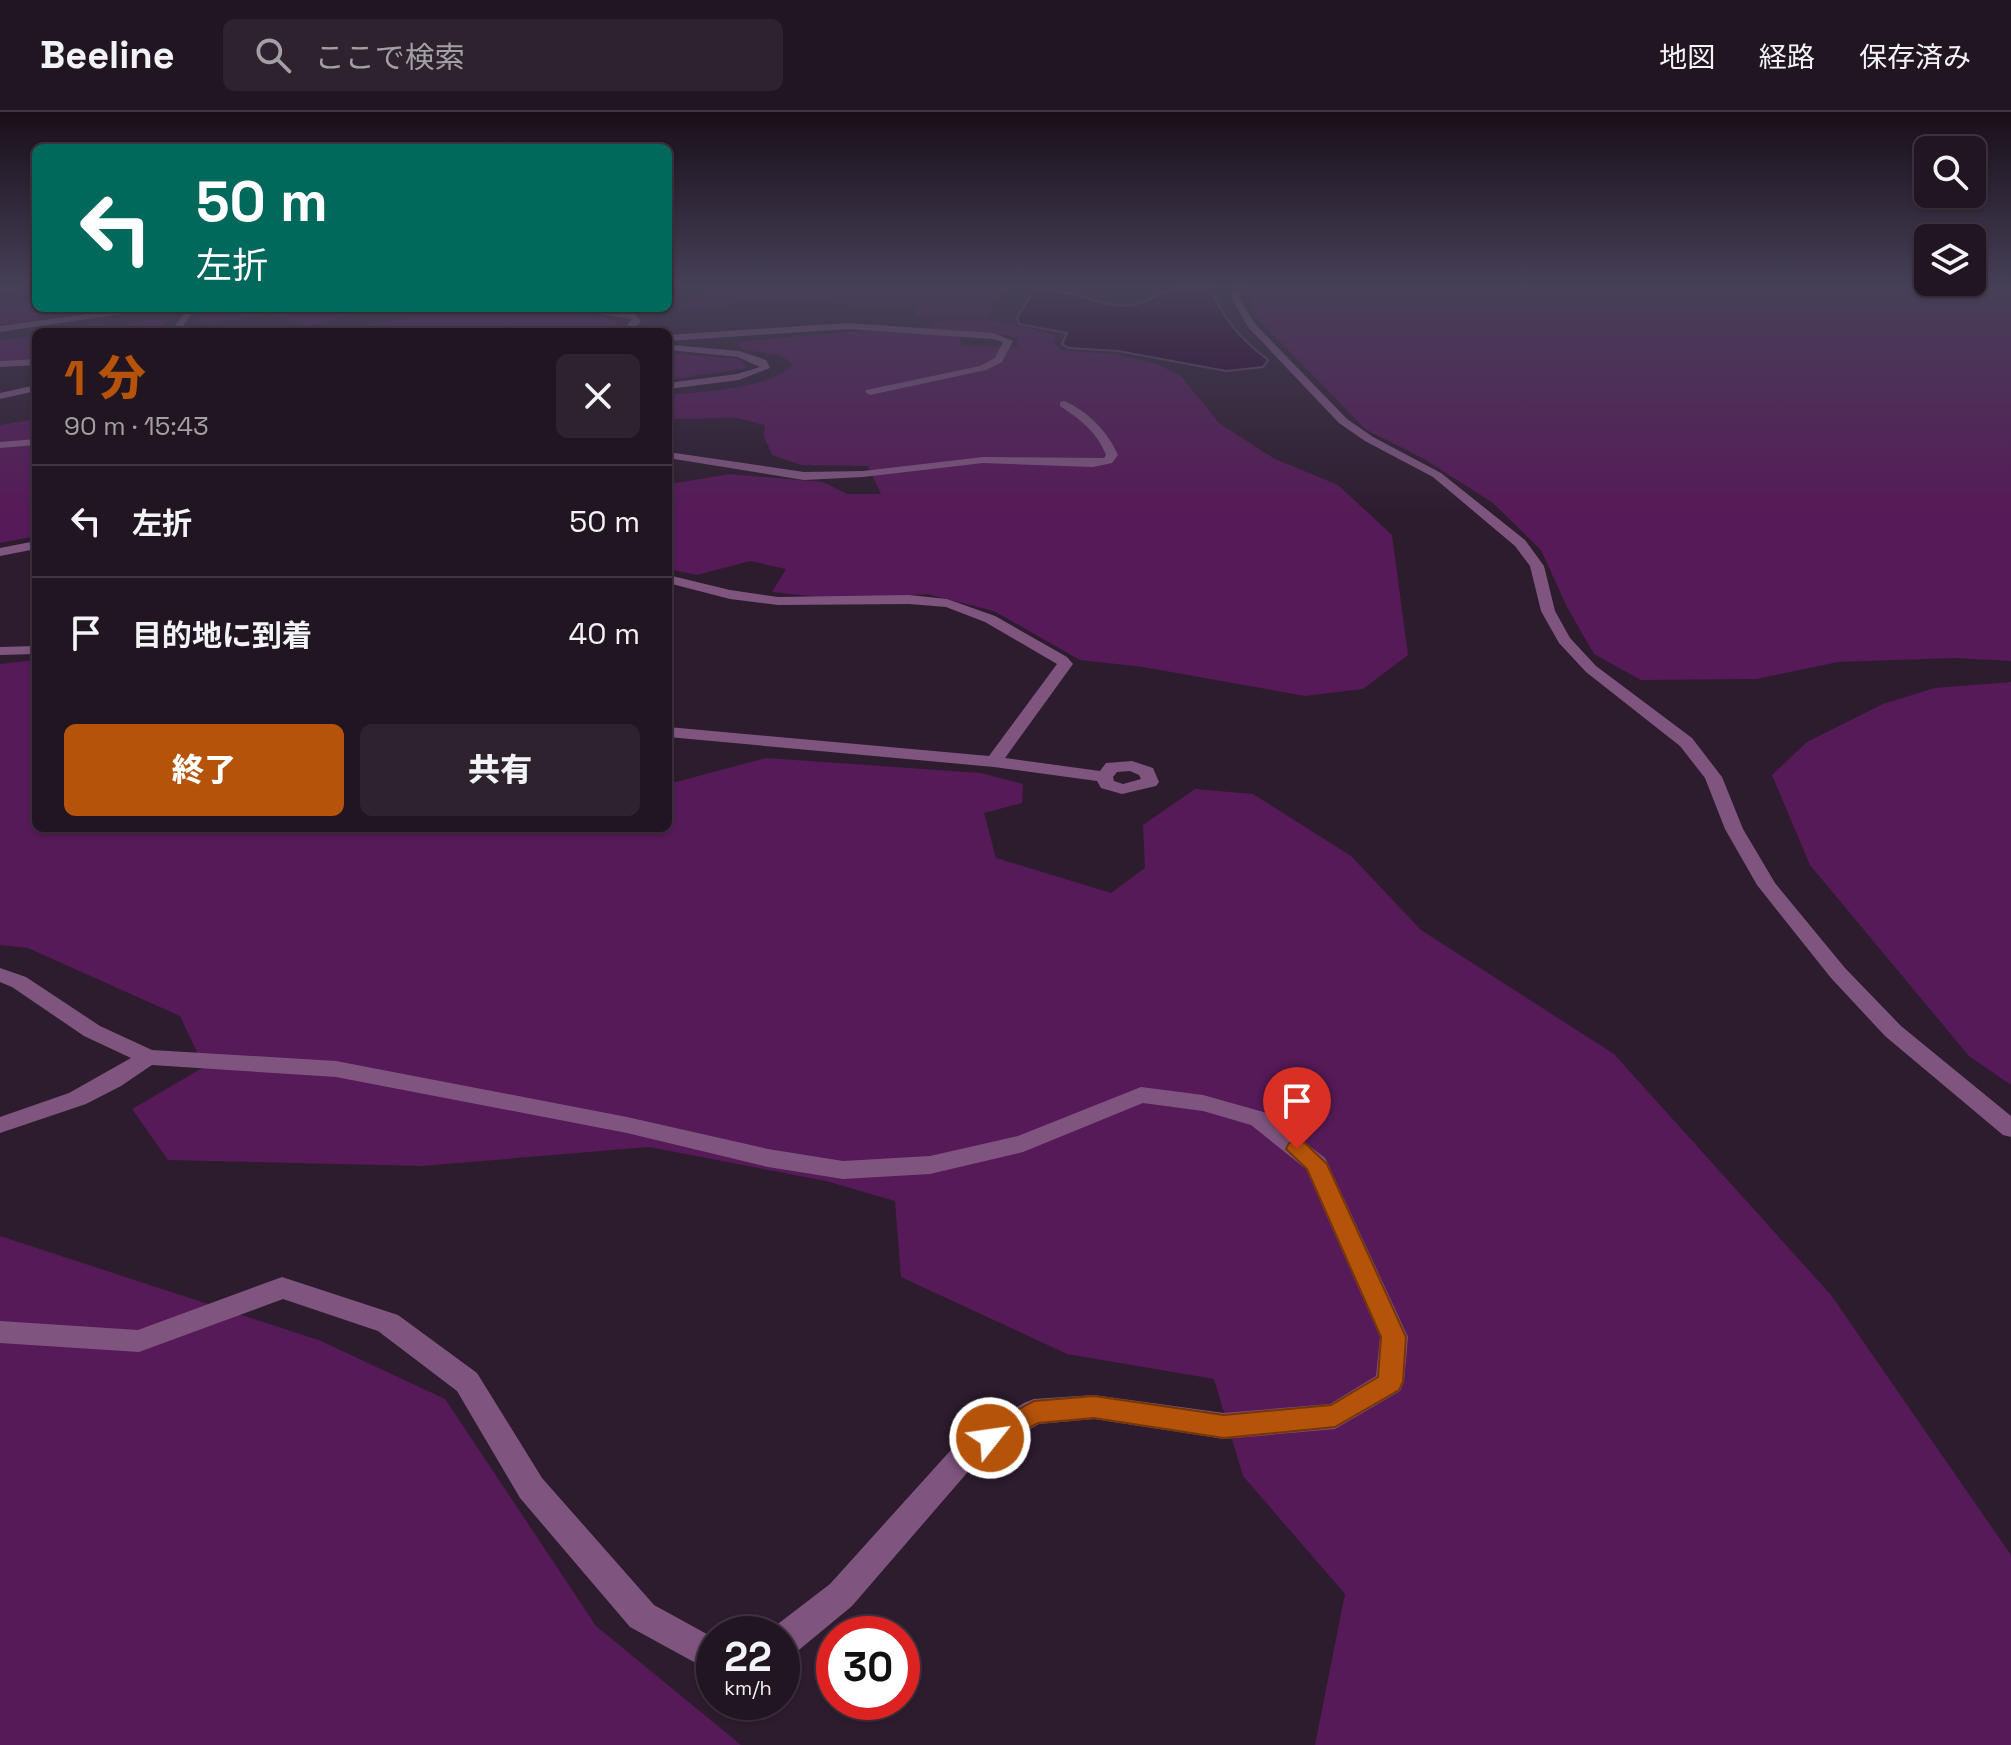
<!DOCTYPE html>
<html lang="ja">
<meta charset="utf-8">
<style>
body{margin:0;font-family:"Space Grotesk","Noto Sans JP",sans-serif;background:#2e222f;color:#f1f3f6;height:100vh;display:flex;flex-direction:column;font-size:30px;white-space:nowrap}
*{box-sizing:border-box;margin:0}
p{font-size:26px;color:#a29fa5}
.icon{flex:none;width:44px;height:44px;fill:none;stroke:currentColor;stroke-width:2;stroke-linecap:round;stroke-linejoin:round}
.map{position:relative;flex:1;overflow:hidden}
.drawer{position:absolute;left:32px;top:216px;width:640px;height:504px;display:flex;flex-direction:column;background:#221522;border-radius:12px;box-shadow:0 2px 6px #0004,0 0 0 2px #3f3440}
.drawer>*{flex:none}
.hud{position:absolute;left:32px;top:32px;width:640px;height:168px;border-radius:12px;box-shadow:0 2px 6px #0004,0 0 0 2px #3f3440;background:#00695c;color:#fff;overflow:hidden}
.controls{position:absolute;left:1914px;top:24px;display:grid;gap:16px}
.controls a{display:grid;place-items:center;width:72px;height:72px;border-radius:12px;background:#221522;box-shadow:0 2px 6px #0004,0 0 0 2px #3f3440;font-size:40px}
.speed{position:absolute;left:696px;top:1504px;display:flex;gap:16px;font-size:40px;font-weight:700;text-align:center}
.speed>*{display:grid;place-content:center;width:104px;height:104px;border-radius:50%;background:#221522;box-shadow:0 2px 6px #0004,0 0 0 2px #3f3440;line-height:1}
.speed small{font-size:20px;font-weight:400}
.speed .limit{border:12px solid #d22;background:#fff;color:#111}
.pin{position:absolute;display:grid;place-items:center;width:68px;height:68px;color:#fff;margin:-82px -34px;border-radius:50% 50% 50% 0;rotate:-45deg;box-shadow:0 0 8px #0007}
.pin .icon{rotate:45deg}
.me{position:absolute;width:88px;margin:-44px;rotate:60deg;stroke-linejoin:round;filter:drop-shadow(0 0 6px #0008)}
.turn{display:flex;align-items:center;gap:28px;height:168px;padding:0 32px;font-size:36px}
.turn .icon{width:104px;height:104px;stroke-width:2.5}
.turn b{display:block;font-size:56px;line-height:68px}
.round{display:grid;place-items:center;flex:none;width:84px;height:84px;border-radius:12px;background:#2e222f}
.overview{display:flex;align-items:center;justify-content:space-between;height:136px;padding:0 32px}
h1{font-size:48px;font-weight:800;line-height:60px;color:#b45309}
.primary-button{display:flex;gap:16px;margin-top:auto;padding:16px 32px}
.primary-button a{flex:1;height:92px;border-radius:12px;background:#b45309;color:#fff;font-size:32px;font-weight:800;line-height:92px;text-align:center}
.primary-button a+a{background:#2e222f;color:#f1f3f6}
ul{padding:0;list-style:none}
li{display:flex;align-items:center;gap:24px;height:112px;padding:0 32px;border-top:2px solid #3f3440}
li div{flex:1}
li b{display:block;font-size:30px}
li em{font-style:normal}
header{display:flex;align-items:center;gap:48px;box-sizing:border-box;height:112px;padding:0 40px;background:#221522;border-bottom:2px solid #3f3440}
header strong{font-size:38px}
nav{display:flex;gap:44px;margin-inline-start:auto;font-size:28px}
.search{width:560px;height:72px;background:#2e222f;display:flex;align-items:center;gap:20px;box-sizing:border-box;padding:0 28px;border-radius:12px;color:#a29fa5;font-size:30px}
.map>svg:first-child{display:block}
.green{fill:#561a58}
.water{fill:#28002b;stroke:#604062;stroke-width:2}
.lines{fill:none;stroke-linecap:round;stroke-linejoin:round}
.minor{fill:#7f557f;fill-rule:evenodd}
.route{fill:#b45309;stroke:#753606;stroke-width:2}
</style>
<header>
<strong>Beeline</strong>
<div class="search"><svg class="icon" aria-label="search" viewBox="0 0 24 24"><circle cx="10" cy="10" r="6"/><path d="M15 15l6 6"/></svg>ここで検索</div>
<nav><a>地図</a><a>経路</a><a>保存済み</a></nav>
</header>
<div class="map">
<svg width="2011" height="1633" viewBox="0 0 2011 1633">
<rect width="100%" height="100%" fill="#2d1c2e"/>
<g class="green">
<polygon points="33,175 36,180 18,185 19,189 36,189 36,196 115,196 0,213 0,180"/>
<polygon points="713,175 1010,175 994,188 989,206 916,205 916,193 856,193 770,187 700,197 684,194"/>
<polygon points="1253,175 2011,175 2011,549 1955,546 1838,550 1756,567 1641,568 1594,542 1567,495 1541,438 1493,391 1424,347 1365,317 1255,204 1250,181"/>
<polygon points="194,196 521,196 604,205 619,212 612,220 324,220 405,207 412,203 359,200 310,214 270,202 197,212 202,203"/>
<path d="M 149,208 L 170,208 C 146,228 76,220 44,220 L 94,211 L 118,216 Z"/>
<path d="M 990,208 L 1057,223 L 1053,229 L 1060,238 L 1114,242 L 1154,251 L 1181,264 L 1219,311 L 1273,346 L 1338,373 L 1392,423 L 1408,543 L 1363,577 L 1305,584 L 1143,555 L 1080,548 L 994,499 L 927,482 L 837,487 L 772,480 L 786,457 L 750,449 L 697,463 L 668,457 L 668,369 L 677,371 L 729,362 L 823,370 L 847,382 L 881,382 L 868,354 L 801,353 L 772,343 L 764,324 L 765,313 L 737,306 L 668,307 L 668,283 C 702,280 769,277 793,253 L 782,244 L 742,237 L 738,230 L 871,218 L 959,224 L 961,234 L 1017,235 L 1018,226 L 1006,223 L 928,217 L 934,209 Z"/>
<polygon points="36,224 36,249 0,250 0,228"/>
<polygon points="668,241 739,247 747,256 668,268"/>
<polygon points="36,307 36,424 0,431 0,313"/>
<polygon points="36,548 36,716 668,716 668,668 676,670 766,646 981,661 1023,672 1022,691 984,701 996,746 1111,781 1145,756 1143,713 1195,677 1253,682 1351,744 1421,818 1614,942 1831,1183 2011,1443 2011,1633 1315,1633 1345,1482 1243,1364 1214,1267 1067,1242 901,1165 895,1089 826,1069 649,1035 422,1054 168,1048 132,997 204,955 180,904 28,836 0,833 0,552"/>
<polygon points="2011,570 2011,973 1969,944 1810,753 1772,663 1807,630 1883,592 1935,576"/>
<polygon points="0,1124 321,1229 445,1287 596,1514 741,1633 0,1633"/>
</g>
<path class="water" d="M 1176,175 L 1211,175 C 1222,207 1241,227 1268,248 L 1263,255 L 1226,259 L 1118,239 L 1069,236 L 1062,232 L 1067,221 L 1019,212 L 1017,206 L 1034,178 C 1068,173 1100,198 1134,193 C 1149,190 1161,180 1176,175 Z"/>
<g class="lines">
<g class="minor">
<polygon points="30,175 0,180 0,176"/>
<polygon points="1235,175 1243,175 1239,185 1255,212 1347,307 1373,325 1441,361 1525,428 1544,454 1555,499 1570,526 1596,554 1692,626 1722,665 1743,717 1775,771 1845,856 1901,914 2011,1004 2011,1025 2003,1023 1885,924 1831,866 1757,773 1725,717 1705,666 1680,634 1586,560 1559,531 1541,499 1530,454 1515,434 1433,365 1365,329 1339,311 1248,215 1231,185"/>
<polygon points="130,196 162,196 0,220 0,214"/>
<polygon points="176,196 188,196 194,200 182,215 188,220 177,220 173,216 185,201"/>
<polygon points="564,196 635,202 641,209 632,220 622,220 632,207"/>
<polygon points="848,211 993,221 1013,229 1002,250 986,258 870,283 865,280 866,278 980,254 995,246 1003,230 992,227 848,217 668,229 668,223"/>
<polygon points="672,233 739,239 766,248 770,256 739,268 668,277 668,271 737,262 760,255 738,245 669,238"/>
<polygon points="36,247 36,253 0,255 0,249"/>
<polygon points="36,273 36,279 0,287 0,281"/>
<path d="M 1064,289 C 1088,299 1108,320 1118,343 L 1112,351 L 1093,355 L 983,351 L 863,365 L 804,368 L 668,346 L 668,340 L 804,360 L 863,359 L 983,345 L 1104,346 L 1106,343 C 1097,320 1080,307 1060,294 L 1060,290 Z"/>
<polygon points="36,327 36,333 0,336 0,330"/>
<polygon points="36,429 36,437 0,444 0,436"/>
<path d="M 668,463 L 730,478 L 778,485 L 909,483 L 947,487 L 995,504 L 1067,545 L 1073,552 L 1005,646 L 1100,659 L 1106,651 L 1132,649 L 1153,656 L 1159,670 L 1156,674 L 1122,682 L 1101,676 L 1097,669 L 994,655 L 668,625 L 668,615 L 989,644 L 1057,552 L 985,510 L 946,495 L 909,492 L 778,493 L 730,487 L 668,471 ZM 1130,659 L 1139,663 L 1141,667 L 1123,672 L 1114,669 L 1113,665 L 1117,660 Z"/>
<polygon points="36,534 36,542 0,543 0,535"/>
<polygon points="0,856 26,865 100,914 152,938 336,949 627,1005 768,1037 843,1049 930,1044 1018,1024 1141,975 1203,983 1267,1001 1325,1046 1328,1052 1408,1225 1404,1270 1400,1279 1335,1317 1224,1327 1094,1307 1039,1312 979,1347 852,1494 794,1542 782,1546 782,1522 769,1522 770,1518 830,1472 959,1329 1024,1291 1034,1287 1094,1283 1224,1301 1330,1292 1376,1264 1380,1225 1306,1057 1251,1013 1203,999 1143,991 1023,1040 930,1062 843,1067 768,1055 627,1021 336,965 152,953 121,974 86,992 0,1021 0,1005 69,981 131,946 84,924 12,875 0,870"/>
<polygon points="282,1165 398,1203 477,1261 542,1366 654,1493 714,1526 714,1561 630,1515 520,1386 457,1279 378,1219 283,1187 139,1240 0,1231 0,1209 138,1218"/>
</g>
</g>
<linearGradient id="sky" x2="0" y2="1"><stop stop-color="#190f19"/><stop offset="0.43" stop-color="#464057"/><stop offset="1" stop-color="#464057" stop-opacity="0"/></linearGradient>
<rect width="2011" height="403" fill="url(#sky)"/>
<polygon class="route" points="1297,1029 1305,1031 1327,1052 1406,1225 1403,1270 1399,1278 1335,1315 1224,1326 1094,1306 1038,1311 990,1337 981,1334 977,1326 981,1317 1034,1289 1094,1284 1224,1303 1331,1293 1378,1265 1381,1225 1307,1057 1286,1037 1289,1031"/>
</svg>
<div class="controls">
<a><svg class="icon" aria-label="search" viewBox="0 0 24 24"><circle cx="10" cy="10" r="6"/><path d="M15 15l6 6"/></svg></a>
<a><svg class="icon" aria-label="layers" viewBox="0 0 24 24"><path d="M12 4l9 5-9 5-9-5zM3 14l9 5 9-5"/></svg></a>
</div>
<div class="speed"><div>22<small>km/h</small></div><div class="limit">30</div></div>
<div class="pin" style="left:1297px;top:1037px;background:#d93025"><svg class="icon" aria-label="arrive" viewBox="0 0 24 24"><path d="M6 21V4h12l-3 4 3 4H6"/></svg></div>
<svg class="me" style="left:990px;top:1326px" viewBox="-20 -20 40 40"><circle r="17" fill="#b45309" stroke="#fff" stroke-width="3"/><path d="M0-11L8 9 0 5-8 9z" fill="#fff"/></svg>
<div class="hud">
<div class="turn"><svg class="icon" aria-label="left" viewBox="0 0 24 24"><path d="M17 20v-9H6M10 6l-5 5 5 5"/></svg><div><b>50 m</b>左折</div></div>
</div>
<section class="drawer">
<div class="overview"><div><h1>1 分</h1><p>90 m · 15:43</p></div><a class="round"><svg class="icon" aria-label="close" viewBox="0 0 24 24"><path d="M6 6l12 12M18 6L6 18"/></svg></a></div>
<ul>
<li><svg class="icon" aria-label="left" viewBox="0 0 24 24"><path d="M17 20v-9H6M10 6l-5 5 5 5"/></svg><div><b>左折</b></div><em>50 m</em></li>
<li><svg class="icon" aria-label="arrive" viewBox="0 0 24 24"><path d="M6 21V4h12l-3 4 3 4H6"/></svg><div><b>目的地に到着</b></div><em>40 m</em></li>
</ul>
<div class="primary-button"><a>終了</a><a>共有</a></div>
</section>
</div>
